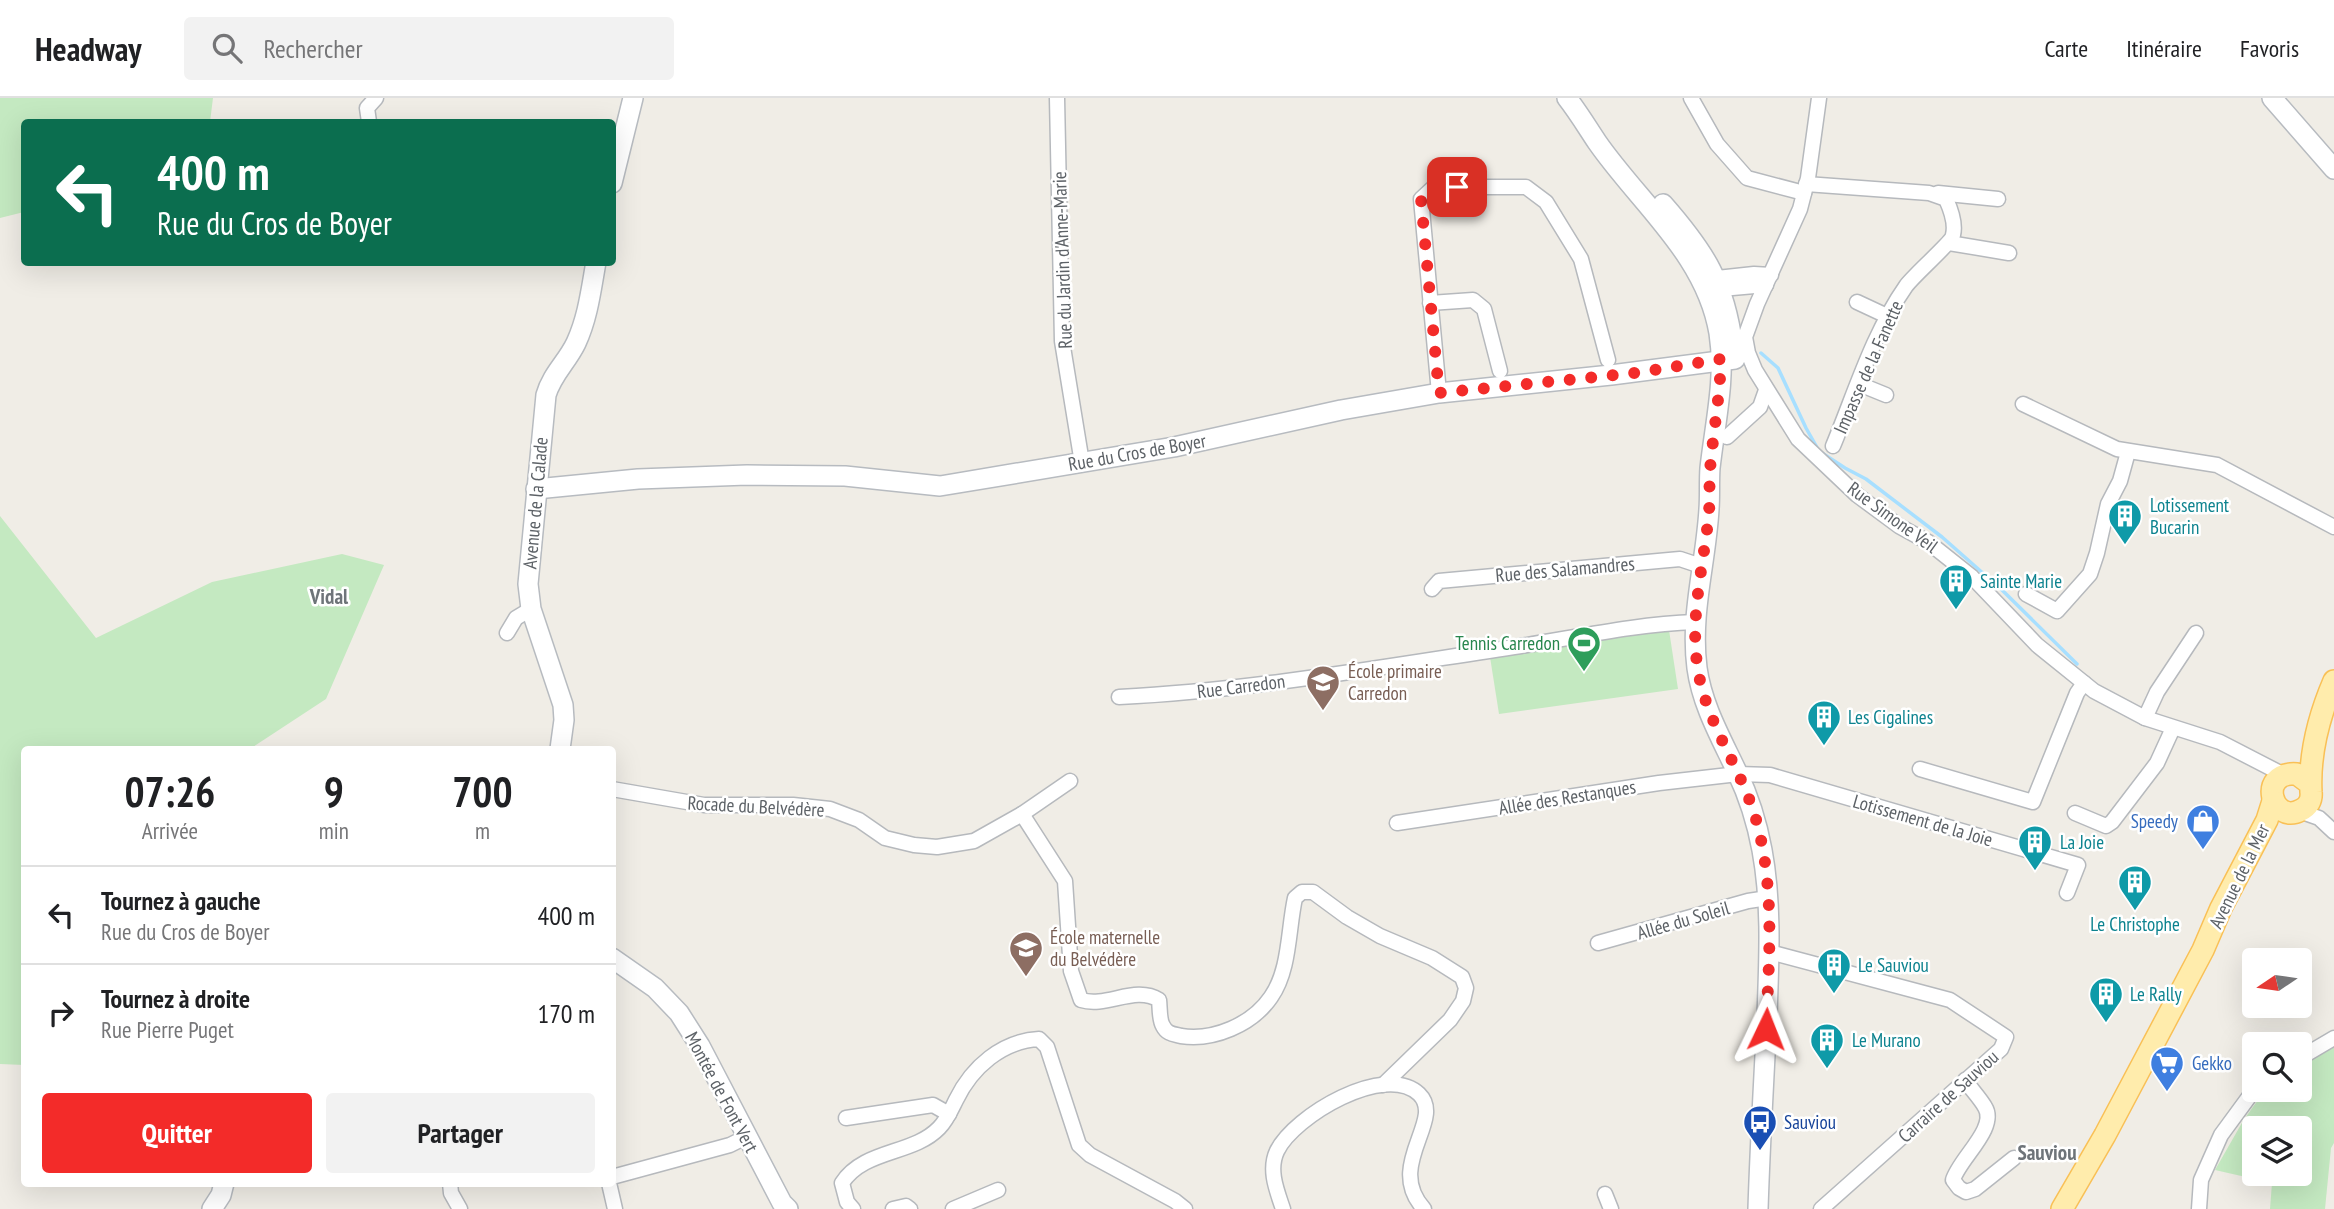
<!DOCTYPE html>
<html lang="fr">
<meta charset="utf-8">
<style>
body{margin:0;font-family:"PT Sans Narrow",sans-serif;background:#f2f2f2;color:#202124;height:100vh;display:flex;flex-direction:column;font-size:26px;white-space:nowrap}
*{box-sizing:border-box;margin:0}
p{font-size:23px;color:#757577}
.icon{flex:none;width:38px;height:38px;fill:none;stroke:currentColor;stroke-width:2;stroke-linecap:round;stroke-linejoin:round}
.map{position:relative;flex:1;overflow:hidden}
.panel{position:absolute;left:21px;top:648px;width:595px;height:441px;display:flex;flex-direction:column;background:#fff;border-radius:7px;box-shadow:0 7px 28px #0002}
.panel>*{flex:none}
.guide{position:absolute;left:21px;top:21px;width:595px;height:147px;border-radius:7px;box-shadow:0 7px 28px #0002;background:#0b6e4f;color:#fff;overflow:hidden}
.needle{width:46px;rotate:257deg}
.tools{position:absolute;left:2242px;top:850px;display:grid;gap:14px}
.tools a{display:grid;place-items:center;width:70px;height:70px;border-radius:7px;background:#fff;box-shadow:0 7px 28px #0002;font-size:35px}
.pin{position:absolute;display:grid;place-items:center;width:60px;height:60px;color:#fff;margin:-30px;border-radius:14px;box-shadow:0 4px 10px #0006}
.me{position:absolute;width:77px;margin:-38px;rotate:2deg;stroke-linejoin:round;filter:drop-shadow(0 0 5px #0008)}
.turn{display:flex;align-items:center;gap:24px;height:147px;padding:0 21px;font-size:32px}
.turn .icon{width:91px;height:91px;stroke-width:2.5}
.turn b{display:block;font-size:49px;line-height:60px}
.eta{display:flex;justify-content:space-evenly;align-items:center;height:119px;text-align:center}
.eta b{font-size:42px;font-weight:800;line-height:49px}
.action{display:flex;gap:14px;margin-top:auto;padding:14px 21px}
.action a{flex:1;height:80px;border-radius:7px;background:#f32b29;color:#fff;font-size:28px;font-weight:800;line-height:80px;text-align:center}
.action a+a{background:#f2f2f2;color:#202124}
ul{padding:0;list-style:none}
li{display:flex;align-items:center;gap:21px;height:98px;padding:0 21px;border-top:2px solid #e0e0e0}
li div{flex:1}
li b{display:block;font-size:26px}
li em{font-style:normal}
header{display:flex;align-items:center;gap:42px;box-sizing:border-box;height:98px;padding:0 35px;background:#fff;border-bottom:2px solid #e0e0e0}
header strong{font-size:33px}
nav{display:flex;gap:38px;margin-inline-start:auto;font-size:24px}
.search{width:490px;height:63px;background:#f2f2f2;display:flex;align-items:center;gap:18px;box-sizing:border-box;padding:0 24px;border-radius:7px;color:#757577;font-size:26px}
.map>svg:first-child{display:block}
.green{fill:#c4e9c1;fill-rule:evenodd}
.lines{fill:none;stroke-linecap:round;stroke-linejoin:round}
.stream{stroke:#a7dfff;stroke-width:3.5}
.street-casing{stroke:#b6b9bd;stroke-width:17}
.secondary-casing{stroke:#b7bbc0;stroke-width:22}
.primary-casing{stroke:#f9c056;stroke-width:24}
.street{stroke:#fff;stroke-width:14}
.secondary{stroke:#fff;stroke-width:19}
.primary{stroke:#ffecac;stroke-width:21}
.route{stroke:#f32b29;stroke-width:12;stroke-dasharray:0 21.6}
.labels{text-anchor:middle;stroke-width:5;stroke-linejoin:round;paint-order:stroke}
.street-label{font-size:19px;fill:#5d6267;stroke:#fff}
.culture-label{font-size:19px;fill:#0d838f;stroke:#fff;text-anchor:start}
.leisure-label{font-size:19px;fill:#27864d;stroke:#fff;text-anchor:end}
.education-label{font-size:19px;fill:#785e54;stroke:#fff;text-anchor:start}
.shop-label{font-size:19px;fill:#366cbe;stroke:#fff;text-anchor:end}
.transit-label{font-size:19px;fill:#164399;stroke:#fff;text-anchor:start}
.neighbourhood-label{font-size:21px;font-weight:bold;fill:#6e7479;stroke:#fff}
</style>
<header>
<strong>Headway</strong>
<div class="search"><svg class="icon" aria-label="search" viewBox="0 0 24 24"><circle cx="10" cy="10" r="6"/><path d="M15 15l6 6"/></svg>Rechercher</div>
<nav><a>Carte</a><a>Itinéraire</a><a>Favoris</a></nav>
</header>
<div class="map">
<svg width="2334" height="1111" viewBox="0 0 2334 1111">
<rect width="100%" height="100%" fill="#f0ede6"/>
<g class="green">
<polygon points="0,0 213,0 210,24 24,24 24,114 0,120"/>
<polygon points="0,418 96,540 212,484 342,456 384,467 326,601 250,651 24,651 24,967 0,966"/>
<polygon points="1669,532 1678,591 1499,616 1490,559"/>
<path d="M 2334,947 L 2334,1045 L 2331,1050 L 2325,1111 L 2270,1111 L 2272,1085 L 2215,1072 L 2243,1023 L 2265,992 L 2300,992 L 2300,967 ZM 2254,1031 L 2300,1031 L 2300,1076 L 2254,1076 Z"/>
</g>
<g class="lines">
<polyline class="stream" points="1761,255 1778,270 1806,330 1819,353 1845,370 1866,381 1942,439 2002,492 2077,566"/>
<g class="street-casing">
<g id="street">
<polyline points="1057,0 1062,243 1082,365"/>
<polyline points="1691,0 1717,46 1747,80 1804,95"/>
<polyline points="1819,0 1808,80 1800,111 1757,206 1745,239 1748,255 1755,272 1798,341 1857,397 1899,428 1928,444 1972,479 2037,547 2094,593 2145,620 2220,644 2284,677"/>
<polyline points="369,24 367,10 376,0"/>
<path d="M 1806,86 L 1929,95 L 1946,101 C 1951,112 1956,125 1953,137 C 1952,144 1914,177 1906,188 C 1873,235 1855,295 1833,348"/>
<polyline points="1938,95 1998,101"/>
<polyline points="1949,145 2009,155"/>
<polyline points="1713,187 1721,191 1766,187"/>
<polyline points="1713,188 1717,180 1754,176 1771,177"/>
<polyline points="1857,204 1887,218"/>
<polyline points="1430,205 1473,202 1484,211 1500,273"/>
<polyline points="1859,286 1886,297"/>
<polyline points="1439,295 1421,101 1434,89 1526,89 1546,104 1581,161 1608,262"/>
<polyline points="2023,306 2117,351 2217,367 2334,429"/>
<polyline points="1727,339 1760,309 1766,292"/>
<polyline points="1432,491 1439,483 1669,462 1680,461 1701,468"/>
<polyline points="2026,496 2057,513 2090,476 2097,455 2108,406 2120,383 2128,354"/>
<polyline points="507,535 516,520 531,511"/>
<path d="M 1119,599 C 1254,592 1387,568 1521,548 C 1578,539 1637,526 1695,524"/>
<polyline points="2145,620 2157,594 2196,535"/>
<polyline points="1920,671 2033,704 2077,595 2084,585"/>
<path d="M 612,691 L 704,707 L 793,707 L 830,711 L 859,722 L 885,740 L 914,747 L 937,749 L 974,743 L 1022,716 L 1065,783 L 1071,873 L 1081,902 C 1107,910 1135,887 1159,902 C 1160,909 1159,922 1163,928 C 1167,936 1173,936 1181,938 C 1213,943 1252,927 1271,899 C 1290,872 1288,832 1295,800 L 1302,794 L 1313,794 L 1347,819 L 1380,838 L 1432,860 L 1462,879 L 1466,890 L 1463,903 L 1450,922 L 1383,987"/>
<polyline points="2299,713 2319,720 2334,734"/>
<polyline points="2075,715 2106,728 2112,724 2157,665 2173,630"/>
<polyline points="1022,716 1070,683"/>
<polyline points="1397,725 1659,685 1738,676 1770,677 2078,767 2067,795"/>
<polyline points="1598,845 1748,803 1768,800"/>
<polyline points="1769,856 1777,856 1950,902 2006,939 2001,951 1821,1111"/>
<polyline points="2300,960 2334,940"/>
<path d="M 1965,982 C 1971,991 1980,1000 1985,1009 C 1998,1030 1959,1061 1953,1082 L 1959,1090 L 1966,1094 L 1975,1091 L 2014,1060"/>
<polyline points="846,1020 933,1007 949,1016"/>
<polyline points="612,1079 730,1047 746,1039"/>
<polyline points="450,1085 451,1095 460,1111"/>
<polyline points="609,1085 615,1111"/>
<polyline points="1605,1096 1611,1111"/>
<path d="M 853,1111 L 847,1104 L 842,1085 C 864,1051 913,1057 939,1030 C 947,1022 951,1012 956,1002 C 972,969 1002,943 1039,941 L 1047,949 L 1079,1047 L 1090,1057 L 1175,1103 L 1185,1111"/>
<polyline points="893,1111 906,1108 910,1111"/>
<polyline points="953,1111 998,1092"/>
<path d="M 1283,1111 C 1277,1093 1268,1072 1277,1053 C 1294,1018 1385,964 1419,996 C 1446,1022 1384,1067 1424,1111"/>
<polyline points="2199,1111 2201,1082 2221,1037 2254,992"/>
</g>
</g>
<g class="secondary-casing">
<g id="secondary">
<path d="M 1567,0 C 1578,14 1587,29 1597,44 C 1640,106 1706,157 1719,235 C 1726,280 1715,325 1710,370 C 1709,384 1710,398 1709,411 C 1706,465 1690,515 1697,570 C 1702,607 1721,640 1737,674 C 1749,699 1757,725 1762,752 C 1772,806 1769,862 1767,917 C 1764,981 1760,1046 1758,1111"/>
<polyline points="2272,0 2334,71"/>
<polyline points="612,85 633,0"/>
<path d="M 1663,106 C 1705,154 1725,185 1733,249"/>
<polyline points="536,391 638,381 747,377 845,378 940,388 1174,349 1341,312 1439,295 1611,277 1735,261"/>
<path d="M 560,651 L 564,622 L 563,607 L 531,511 L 528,486 L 546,297 C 552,276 567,264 576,245 C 588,219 591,192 596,164"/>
<polyline points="612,860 655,890 679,915 700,948 782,1105 788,1111"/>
<polyline points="212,1111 221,1097 224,1085"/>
</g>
</g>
<g class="primary-casing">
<g id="primary">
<path d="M 2309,685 L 2297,676 C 2256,673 2272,728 2301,712 C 2308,709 2312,702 2311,694 C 2309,656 2319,618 2334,583"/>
<polyline points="2062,1111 2105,1037 2203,852 2221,810 2267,722 2273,703"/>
</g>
</g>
<use href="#street" class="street"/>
<use href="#secondary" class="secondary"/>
<use href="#primary" class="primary"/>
</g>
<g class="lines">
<path class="route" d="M 1457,89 L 1433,89 L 1421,101 L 1439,295 L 1635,275 L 1721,261 C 1720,299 1713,335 1710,372 C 1709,386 1710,400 1709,414 C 1704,467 1689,519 1698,572 C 1707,628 1743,672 1757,725 C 1775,792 1769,863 1766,931"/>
</g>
<defs>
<g id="building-pin" transform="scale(1.75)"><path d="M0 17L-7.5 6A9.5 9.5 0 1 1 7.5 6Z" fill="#0f9aa8" stroke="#fff"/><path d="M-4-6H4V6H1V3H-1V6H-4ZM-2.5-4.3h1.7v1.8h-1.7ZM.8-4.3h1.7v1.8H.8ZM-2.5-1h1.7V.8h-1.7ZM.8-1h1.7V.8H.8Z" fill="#fff"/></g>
<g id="stadium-pin" transform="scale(1.75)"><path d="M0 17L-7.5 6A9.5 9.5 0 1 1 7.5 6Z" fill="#2e9e5b" stroke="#fff"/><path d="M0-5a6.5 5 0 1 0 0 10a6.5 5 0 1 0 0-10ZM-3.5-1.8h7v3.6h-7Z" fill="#fff"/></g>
<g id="school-pin" transform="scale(1.75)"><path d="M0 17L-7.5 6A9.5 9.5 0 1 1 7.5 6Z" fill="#8d6e63" stroke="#fff"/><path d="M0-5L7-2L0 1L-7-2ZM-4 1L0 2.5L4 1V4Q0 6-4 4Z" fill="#fff"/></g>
<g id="shop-pin" transform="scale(1.75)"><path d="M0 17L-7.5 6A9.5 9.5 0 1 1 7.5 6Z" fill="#3f7fe0" stroke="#fff"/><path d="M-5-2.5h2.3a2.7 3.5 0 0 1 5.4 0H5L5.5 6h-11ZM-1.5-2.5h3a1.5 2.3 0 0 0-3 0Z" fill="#fff"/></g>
<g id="supermarket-pin" transform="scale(1.75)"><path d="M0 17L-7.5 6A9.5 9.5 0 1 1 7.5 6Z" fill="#3f7fe0" stroke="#fff"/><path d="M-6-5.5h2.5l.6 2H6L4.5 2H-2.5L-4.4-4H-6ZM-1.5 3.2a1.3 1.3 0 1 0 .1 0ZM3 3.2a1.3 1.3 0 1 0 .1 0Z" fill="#fff"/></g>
<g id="bus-pin" transform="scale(1.75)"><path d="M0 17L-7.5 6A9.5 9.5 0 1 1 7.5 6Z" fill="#1a4fb4" stroke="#fff"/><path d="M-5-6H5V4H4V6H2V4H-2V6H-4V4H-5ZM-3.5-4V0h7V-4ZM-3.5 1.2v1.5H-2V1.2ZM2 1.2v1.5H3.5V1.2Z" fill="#fff"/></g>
</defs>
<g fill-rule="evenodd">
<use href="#building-pin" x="2125" y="418"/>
<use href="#building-pin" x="1956" y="483"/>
<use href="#stadium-pin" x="1584" y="545"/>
<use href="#school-pin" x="1323" y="584"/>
<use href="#building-pin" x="1824" y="619"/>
<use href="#shop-pin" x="2203" y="723"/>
<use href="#building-pin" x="2035" y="744"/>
<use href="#building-pin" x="2135" y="784"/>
<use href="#school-pin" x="1026" y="850"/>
<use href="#building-pin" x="1834" y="867"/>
<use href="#building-pin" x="2106" y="896"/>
<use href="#building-pin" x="1827" y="942"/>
<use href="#supermarket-pin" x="2167" y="965"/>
<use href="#bus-pin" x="1760" y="1024"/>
</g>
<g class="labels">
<g class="street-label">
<text transform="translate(1062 162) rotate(-92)" y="7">Rue du Jardin d'Anne-Marie</text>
<text transform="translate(1868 269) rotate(-66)" y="7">Impasse de la Fanette</text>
<text transform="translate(1137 354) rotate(-10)" y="7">Rue du Cros de Boyer</text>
<text transform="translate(535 405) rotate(-85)" y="7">Avenue de la Calade</text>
<text transform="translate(1893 419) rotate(36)" y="7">Rue Simone Veil</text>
<text transform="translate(1565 471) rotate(-5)" y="7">Rue des Salamandres</text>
<text transform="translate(1241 588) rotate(-7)" y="7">Rue Carredon</text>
<text transform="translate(1567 699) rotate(-9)" y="7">Allée des Restanques</text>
<text transform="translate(756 708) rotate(3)" y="7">Rocade du Belvédère</text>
<text transform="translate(1923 722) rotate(16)" y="7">Lotissement de la Joie</text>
<text transform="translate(2239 778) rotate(-64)" y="7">Avenue de la Mer</text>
<text transform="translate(1683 822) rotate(-16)" y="7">Allée du Soleil</text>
<text transform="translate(722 994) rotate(62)" y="7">Montée de Font Vert</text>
<text transform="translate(1948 998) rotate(-42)" y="7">Carraire de Sauviou</text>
</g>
<g class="culture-label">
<text x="2150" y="414">Lotissement<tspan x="2150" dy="22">Bucarin</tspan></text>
<text x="1980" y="490">Sainte Marie</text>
<text x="1848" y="626">Les Cigalines</text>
<text x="2060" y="751">La Joie</text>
<text x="2135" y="833" text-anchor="middle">Le Christophe</text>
<text x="1858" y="874">Le Sauviou</text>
<text x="2130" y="903">Le Rally</text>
<text x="1852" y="949">Le Murano</text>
</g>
<g class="leisure-label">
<text x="1560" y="552">Tennis Carredon</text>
</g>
<g class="education-label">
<text x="1348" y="580">École primaire<tspan x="1348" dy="22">Carredon</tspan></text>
<text x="1050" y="846">École maternelle<tspan x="1050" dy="22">du Belvédère</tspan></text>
</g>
<g class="shop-label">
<text x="2178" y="730">Speedy</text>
<text x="2192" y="972" text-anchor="start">Gekko</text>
</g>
<g class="transit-label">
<text x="1784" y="1031">Sauviou</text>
</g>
<g class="neighbourhood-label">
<text x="329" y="506">Vidal</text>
<text x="2047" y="1062">Sauviou</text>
</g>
</g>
</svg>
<div class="tools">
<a><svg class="needle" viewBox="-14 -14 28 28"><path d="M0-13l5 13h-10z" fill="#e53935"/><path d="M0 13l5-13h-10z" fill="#757577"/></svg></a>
<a><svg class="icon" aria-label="search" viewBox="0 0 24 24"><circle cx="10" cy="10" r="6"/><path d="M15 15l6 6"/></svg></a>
<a><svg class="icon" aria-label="layers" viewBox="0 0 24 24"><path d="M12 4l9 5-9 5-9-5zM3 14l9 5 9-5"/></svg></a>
</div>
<div class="pin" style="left:1457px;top:89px;background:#d93025"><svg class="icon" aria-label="arrive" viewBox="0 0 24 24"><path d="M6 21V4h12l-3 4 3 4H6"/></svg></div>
<svg class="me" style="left:1766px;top:931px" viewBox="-20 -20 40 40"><path d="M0-17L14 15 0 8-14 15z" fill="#f32b29" stroke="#fff" stroke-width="4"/></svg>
<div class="guide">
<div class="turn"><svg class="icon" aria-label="left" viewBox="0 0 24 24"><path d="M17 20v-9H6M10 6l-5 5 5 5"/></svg><div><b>400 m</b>Rue du Cros de Boyer</div></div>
</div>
<section class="panel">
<div class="eta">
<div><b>07:26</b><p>Arrivée</p></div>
<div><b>9</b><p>min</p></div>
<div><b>700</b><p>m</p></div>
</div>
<ul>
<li><svg class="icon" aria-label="left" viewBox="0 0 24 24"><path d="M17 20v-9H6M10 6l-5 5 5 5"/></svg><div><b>Tournez à gauche</b><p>Rue du Cros de Boyer</p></div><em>400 m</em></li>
<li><svg class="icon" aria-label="right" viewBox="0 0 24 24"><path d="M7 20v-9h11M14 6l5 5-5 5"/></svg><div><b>Tournez à droite</b><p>Rue Pierre Puget</p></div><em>170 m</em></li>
</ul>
<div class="action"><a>Quitter</a><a>Partager</a></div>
</section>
</div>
